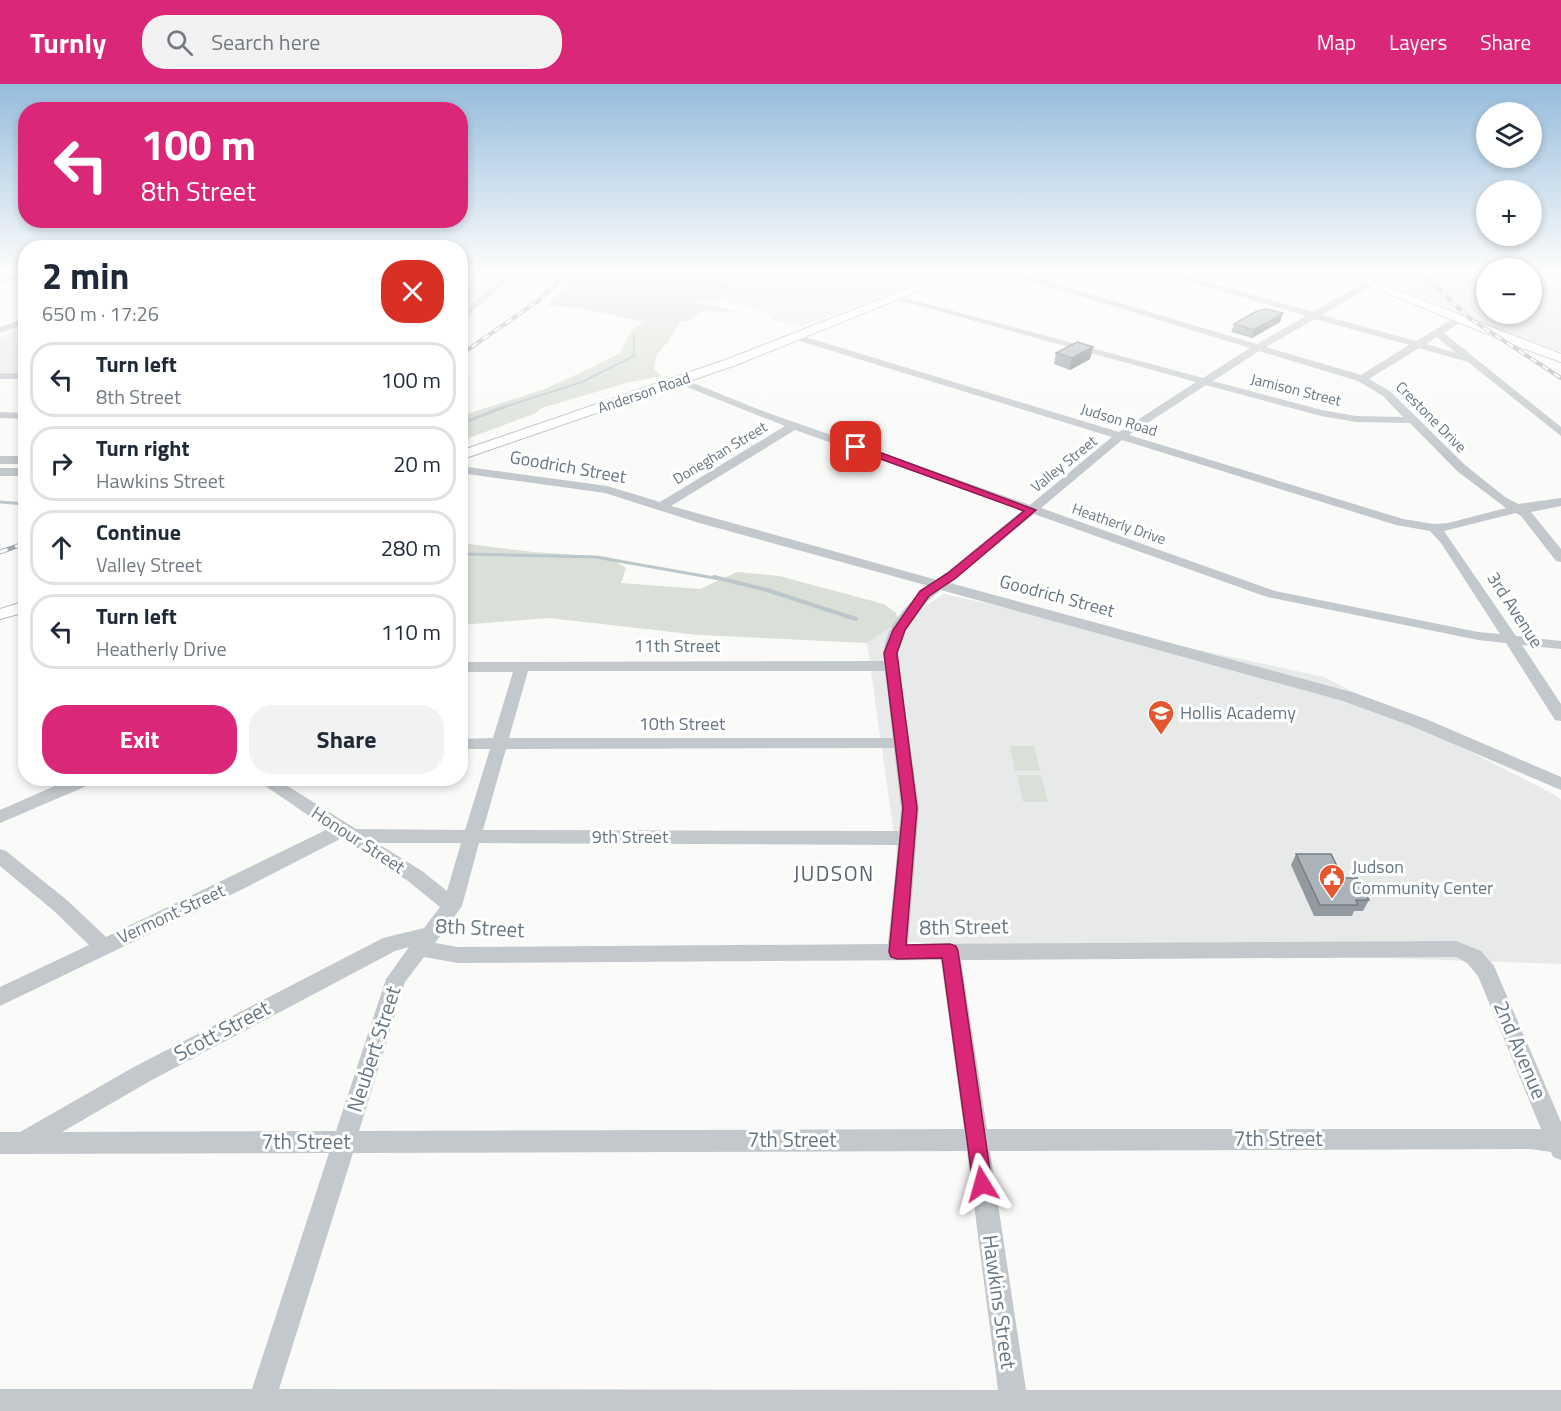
<!DOCTYPE html>
<meta charset="utf-8">
<style>
body{margin:0;font-family:"Titillium Web",sans-serif;background:#f2f2f3;color:#1f2937;height:100vh;display:flex;flex-direction:column;font-size:22px;white-space:nowrap}
*{box-sizing:border-box;margin:0}
p{font-size:20px;color:#747a83}
.icon{flex:none;width:33px;height:33px;fill:none;stroke:currentColor;stroke-width:2;stroke-linecap:round;stroke-linejoin:round}
.map{position:relative;flex:1;overflow:hidden}
.sheet{position:absolute;left:18px;top:156px;width:450px;height:546px;display:flex;flex-direction:column;background:#fff;border-radius:24px;box-shadow:0 3px 9px #0003}
.sheet>*{flex:none}
.hud{position:absolute;left:18px;top:18px;width:450px;height:126px;border-radius:24px;box-shadow:0 3px 9px #0003;background:#db2777;color:#fff;overflow:hidden}
.fabs{position:absolute;left:1476px;top:18px;display:grid;gap:12px}
.fabs a{display:grid;place-items:center;width:66px;height:66px;border-radius:50%;background:#fff;box-shadow:0 3px 9px #0003;font-size:30px}
.pin{position:absolute;display:grid;place-items:center;width:51px;height:51px;color:#fff;margin:-26px;border-radius:12px;box-shadow:0 3px 9px #0006}
.me{position:absolute;width:66px;margin:-33px;rotate:352deg;stroke-linejoin:round;filter:drop-shadow(0 0 4px #0008)}
.turn{display:flex;align-items:center;gap:21px;height:126px;padding:0 24px;font-size:27px}
.turn .icon{width:78px;height:78px;stroke-width:2.5}
.turn b{display:block;font-size:42px;line-height:51px}
.round{display:grid;place-items:center;flex:none;width:63px;height:63px;border-radius:24px;background:#f2f2f3}
.headline{display:flex;align-items:center;justify-content:space-between;height:102px;padding:0 24px}
h1{font-size:36px;font-weight:700;line-height:45px}
.cta{display:flex;gap:12px;margin-top:auto;padding:12px 24px}
.cta a{flex:1;height:69px;border-radius:24px;background:#db2777;color:#fff;font-size:24px;font-weight:700;line-height:69px;text-align:center}
.cta a+a{background:#f2f2f3;color:#1f2937}
ul{padding:0;list-style:none}
li{display:flex;align-items:center;gap:18px;height:75px;margin:0 12px 9px;padding:0 12px;border:3px solid #e0e1e3;border-radius:24px}
li div{flex:1}
li b{display:block;font-size:22px}
li em{font-style:normal}
header{display:flex;align-items:center;gap:36px;box-sizing:border-box;height:84px;padding:0 30px;background:#db2777;color:#fff}
header strong{font-size:28px}
nav{display:flex;gap:33px;margin-inline-start:auto;font-size:21px}
.search{width:420px;height:54px;background:#f2f2f3;display:flex;align-items:center;gap:15px;box-sizing:border-box;padding:0 21px;border-radius:24px;color:#747a83;font-size:22px}
.map>svg:first-child{display:block}
.built{fill:#e8e9e9}
.green{fill:#dadfd7}
.lines{fill:none;stroke-linecap:round;stroke-linejoin:round}
.stream-far2{stroke:#bbc7cb;stroke-width:2}
.stream-far1{stroke:#bbc7cb;stroke-width:3}
.stream{stroke:#bbc7cb;stroke-width:4}
.major-casing{stroke:#b5babe;stroke-width:2}
.minor{fill:#c3c8cc;fill-rule:evenodd}
.major{fill:#fff;fill-rule:evenodd}
.rail-far1-casing{stroke:#a2aab0;stroke-width:4}
.rail-casing{stroke:#a2aab0;stroke-width:4.5}
.rail-far1{stroke:#fff;stroke-width:2;stroke-dasharray:7;stroke-linecap:butt}
.rail{stroke:#fff;stroke-width:3;stroke-dasharray:8;stroke-linecap:butt}
.wall{fill:#929a9f}
.shaded-wall{fill:#777d82}
.building{fill:#aab3b9;stroke:#777d82;stroke-width:1.5}
.route{fill:#db2777;stroke:#8e194d;stroke-width:1.5}
.labels{text-anchor:middle;stroke-width:6;stroke-linejoin:round;paint-order:stroke}
.far-street-label{font-size:15px;fill:#657683;stroke:#fff}
.street-label{font-size:18px;fill:#657683;stroke:#fff}
.poi-label{font-size:18px;fill:#657683;stroke:#fff;text-anchor:start}
.quarter-label{font-size:21px;letter-spacing:1.5px;fill:#57646e;stroke:#fff}
.near-street-label{font-size:21px;fill:#657683;stroke:#fff}
</style>
<header>
<strong>Turnly</strong>
<div class="search"><svg class="icon" aria-label="search" viewBox="0 0 24 24"><circle cx="10" cy="10" r="6"/><path d="M15 15l6 6"/></svg>Search here</div>
<nav><a>Map</a><a>Layers</a><a>Share</a></nav>
</header>
<div class="map">
<svg width="1561" height="1327" viewBox="0 0 1561 1327">
<rect width="100%" height="100%" fill="#fafaf8"/>
<g class="built">
<polygon points="461,188 507,188 461,226"/>
<polygon points="699,188 884,188 914,200 802,242 773,236 763,226 716,215 738,203 714,196"/>
<polygon points="1363,188 1486,188 1486,230 1532,230 1532,188 1561,188 1561,268 1541,264"/>
<polygon points="25,243 25,289 0,288 0,254"/>
<polygon points="944,510 1324,593 1557,712 1561,716 1561,880 909,858 867,559"/>
</g>
<g class="green">
<polygon points="579,188 699,188 714,196 738,203 716,215 693,218 740,228 702,227 689,236 680,238 668,258 657,270 654,285 661,292 626,299 542,324 536,329 461,357 461,332 545,305 595,282 620,269 629,251 635,243 644,238 579,224 546,222"/>
<polygon points="461,459 533,468 609,473 626,484 621,499 700,505 737,488 779,492 884,520 896,529 899,538 867,559 699,551 549,534 461,541"/>
<polygon points="1010,662 1034,662 1040,687 1015,687"/>
<polygon points="1017,691 1041,691 1048,718 1023,718"/>
</g>
<g class="lines">
<polyline class="stream-far2" points="501,324 582,298 634,272 634,253"/>
<g class="stream-far1">
<polyline points="460,340 504,323"/>
<polyline points="0,418 26,420"/>
<polyline points="460,470 596,473 720,495"/>
</g>
<polyline class="stream" points="714,493 767,506 856,535"/>
<g class="major-casing">
<g id="major">
<polygon points="950,188 965,188 736,281 460,376 460,367 728,275"/>
<polygon points="1335,188 1350,188 1561,270 1561,278 1522,264"/>
<polygon points="26,517 26,528 0,535 0,525"/>
</g>
</g>
<g class="minor">
<polygon points="22,188 26,188 26,193 0,202 0,196"/>
<polygon points="509,188 519,188 460,238 460,230"/>
<path d="M 1001,188 L 1016,188 L 1257,260 L 1306,232 L 1157,188 L 1172,188 L 1313,228 L 1365,198 L 1371,198 L 1371,202 L 1322,231 L 1416,257 L 1456,233 L 1462,233 L 1462,237 L 1444,249 L 1561,343 L 1561,352 L 1468,278 L 1419,264 L 1369,295 L 1391,308 L 1465,381 L 1505,413 L 1518,420 L 1561,414 L 1561,422 L 1531,428 L 1561,465 L 1561,478 L 1556,477 L 1521,432 L 1516,429 L 1444,447 L 1516,552 L 1561,557 L 1561,565 L 1522,561 L 1561,620 L 1561,637 L 1555,636 L 1506,559 L 1478,556 L 1267,513 L 1034,430 L 950,499 L 1355,609 L 1426,635 L 1561,693 L 1561,706 L 1414,643 L 1343,617 L 941,506 C 919,522 905,542 897,569 L 919,724 L 908,860 L 1456,857 L 1481,867 L 1494,882 L 1561,1038 L 1561,1076 L 1553,1073 L 1551,1068 L 1530,1065 L 990,1067 L 1026,1306 L 1561,1306 L 1561,1327 L 0,1327 L 0,1305 L 252,1305 L 329,1069 L 0,1070 L 0,1048 L 20,1048 L 134,983 L 383,854 L 424,844 L 440,823 L 408,797 L 342,754 L 243,805 L 0,922 L 0,903 L 89,861 L 54,827 L 0,782 L 0,765 L 6,767 L 68,817 L 106,853 L 328,745 L 254,694 L 275,694 L 356,745 L 465,746 L 490,665 L 460,665 L 460,655 L 493,654 L 513,588 L 460,588 L 460,578 L 884,577 C 880,548 907,519 929,502 L 696,438 L 605,409 L 460,389 L 460,382 L 607,402 L 660,418 L 785,342 L 677,299 L 676,297 L 681,294 L 760,326 L 1030,421 L 1112,353 L 793,255 L 793,251 L 799,251 L 1119,348 L 1196,298 L 891,214 L 898,212 L 1203,294 L 1250,264 ZM 1315,235 L 1409,261 L 1361,291 L 1266,263 ZM 1437,253 L 1456,269 L 1426,260 ZM 1259,267 L 1358,297 L 1383,312 L 1403,333 L 1356,332 L 1322,326 L 1213,297 ZM 1206,301 L 1321,332 L 1356,338 L 1410,339 L 1457,387 L 1506,424 L 1448,439 L 1434,440 L 1403,435 L 1129,351 ZM 795,346 L 1023,426 L 937,496 L 671,422 ZM 1122,356 L 1396,441 L 1430,447 L 1441,459 L 1500,550 L 1478,548 L 1275,507 L 1041,424 ZM 528,587 L 885,587 L 893,654 L 509,654 ZM 894,664 L 901,724 L 899,747 L 483,746 L 506,665 ZM 377,759 L 461,759 L 447,807 L 422,787 ZM 479,759 L 898,761 L 888,860 L 458,863 L 435,859 L 462,822 ZM 409,863 L 386,895 L 336,1047 L 62,1048 L 150,997 L 395,867 ZM 424,873 L 458,879 L 941,876 L 964,1045 L 359,1047 L 405,898 ZM 1456,873 L 1467,879 L 1478,892 L 1541,1045 L 987,1045 L 961,876 ZM 967,1067 L 998,1306 L 279,1305 L 353,1069 Z"/>
<polygon points="26,234 26,240 0,249 0,243"/>
<rect x="0" y="289" width="26" height="6"/>
<polygon points="0,328 26,329 26,335 0,334"/>
<rect x="0" y="372" width="26" height="8"/>
<rect x="0" y="384" width="26" height="8"/>
<polygon points="73,694 98,694 96,698 0,739 0,726"/>
</g>
<use href="#major" class="major"/>
<g class="rail-far1-casing">
<g id="rail-far1">
<polyline points="1421,188 1469,234 1561,294"/>
<polyline points="460,271 538,217 567,188"/>
</g>
</g>
<g class="rail-casing">
<polyline id="rail" points="0,468 26,459"/>
</g>
<use href="#rail-far1" class="rail-far1"/>
<use href="#rail" class="rail"/>
</g>
<g class="wall">
<polygon points="1280,238 1252,254 1231,248 1234,240"/>
<polygon points="1093,263 1090,275 1070,286 1054,280 1056,269"/>
<polygon points="1296,770 1343,794 1369,816 1363,827 1354,827 1352,832 1314,832 1291,781"/>
</g>
<g class="shaded-wall">
<polygon points="1283,229 1280,238 1252,254 1254,246"/>
<polygon points="1093,263 1090,275 1070,286 1072,274"/>
</g>
<g class="building">
<polygon points="1265,225 1283,229 1254,246 1234,240 1257,227"/>
<polygon points="1077,258 1093,263 1072,274 1056,269"/>
<polygon points="1296,770 1331,770 1343,794 1357,794 1369,816 1356,816 1358,821 1320,821"/>
</g>
<linearGradient id="sky" x2="0" y2="1"><stop stop-color="#96bcdc"/><stop offset="0.5" stop-color="#fdfdfc"/><stop offset="1" stop-color="#fdfdfc" stop-opacity="0"/></linearGradient>
<rect width="1561" height="374" fill="url(#sky)"/>
<polygon class="route" points="853,361 860,361 1036,426 956,494 929,512 905,546 897,569 917,724 906,861 950,860 956,862 958,867 992,1100 989,1107 982,1109 975,1107 973,1100 942,874 897,875 891,873 889,868 903,724 884,569 893,546 920,507 948,489 1024,427 853,365"/>
<defs>
<g id="school-pin" transform="scale(1.35)"><path d="M0 17L-7.5 6A9.5 9.5 0 1 1 7.5 6Z" fill="#e4572e" stroke="#fff"/><path d="M0-5L7-2L0 1L-7-2ZM-4 1L0 2.5L4 1V4Q0 6-4 4Z" fill="#fff"/></g>
<g id="civic-pin" transform="scale(1.35)"><path d="M0 17L-7.5 6A9.5 9.5 0 1 1 7.5 6Z" fill="#e4572e" stroke="#fff"/><path d="M-.6-6.5H3V-4.5H.6V-3L4-1V1h2V6H-6V1h2V-1L-.6-3ZM-1.2 2.5V6h2.4V2.5Z" fill="#fff"/></g>
</defs>
<g fill-rule="evenodd">
<use href="#school-pin" x="1161" y="629"/>
<use href="#civic-pin" x="1332" y="793"/>
</g>
<g class="labels">
<g class="far-street-label">
<text transform="translate(1296 306) rotate(14)" y="5">Jamison Street</text>
<text transform="translate(644 309) rotate(-19)" y="5">Anderson Road</text>
<text transform="translate(1431 333) rotate(45)" y="5">Crestone Drive</text>
<text transform="translate(1119 336) rotate(17)" y="5">Judson Road</text>
<text transform="translate(720 369) rotate(-31)" y="5">Doneghan Street</text>
<text transform="translate(1064 380) rotate(-39)" y="5">Valley Street</text>
<text transform="translate(1119 440) rotate(19)" y="5">Heatherly Drive</text>
</g>
<g class="street-label">
<text transform="translate(568 383) rotate(10)" y="6">Goodrich Street</text>
<text transform="translate(1057 512) rotate(15)" y="6">Goodrich Street</text>
<text transform="translate(1515 526) rotate(57)" y="6">3rd Avenue</text>
<text x="677" y="568">11th Street</text>
<text x="682" y="646">10th Street</text>
<text x="630" y="759">9th Street</text>
<text transform="translate(358 756) rotate(33)" y="6">Honour Street</text>
<text transform="translate(171 830) rotate(-25)" y="6">Vermont Street</text>
</g>
<g class="poi-label">
<text x="1180" y="635">Hollis Academy</text>
<text x="1352" y="789">Judson<tspan x="1352" dy="21">Community Center</tspan></text>
</g>
<g class="quarter-label">
<text x="834" y="797">JUDSON</text>
</g>
<g class="near-street-label">
<text transform="translate(964 843) rotate(-1)" y="7">8th Street</text>
<text transform="translate(480 844) rotate(3)" y="7">8th Street</text>
<text transform="translate(222 947) rotate(-28)" y="7">Scott Street</text>
<text transform="translate(374 965) rotate(-72)" y="7">Neubert Street</text>
<text transform="translate(1520 966) rotate(67)" y="7">2nd Avenue</text>
<text x="1278" y="1062">7th Street</text>
<text x="792" y="1063">7th Street</text>
<text x="306" y="1065">7th Street</text>
<text transform="translate(999 1218) rotate(82)" y="7">Hawkins Street</text>
</g>
</g>
</svg>
<div class="fabs">
<a><svg class="icon" aria-label="layers" viewBox="0 0 24 24"><path d="M12 4l9 5-9 5-9-5zM3 14l9 5 9-5"/></svg></a>
<a>+</a>
<a>−</a>
</div>
<div class="pin" style="left:856px;top:363px;background:#d93025"><svg class="icon" aria-label="arrive" viewBox="0 0 24 24"><path d="M6 21V4h12l-3 4 3 4H6"/></svg></div>
<svg class="me" style="left:982px;top:1100px" viewBox="-20 -20 40 40"><path d="M0-17L14 15 0 8-14 15z" fill="#db2777" stroke="#fff" stroke-width="4"/></svg>
<div class="hud">
<div class="turn"><svg class="icon" aria-label="left" viewBox="0 0 24 24"><path d="M17 20v-9H6M10 6l-5 5 5 5"/></svg><div><b>100 m</b>8th Street</div></div>
</div>
<section class="sheet">
<div class="headline"><div><h1>2 min</h1><p>650 m · 17:26</p></div><a class="round" style="background:#d93025;color:#fff"><svg class="icon" aria-label="close" viewBox="0 0 24 24"><path d="M6 6l12 12M18 6L6 18"/></svg></a></div>
<ul>
<li><svg class="icon" aria-label="left" viewBox="0 0 24 24"><path d="M17 20v-9H6M10 6l-5 5 5 5"/></svg><div><b>Turn left</b><p>8th Street</p></div><em>100 m</em></li>
<li><svg class="icon" aria-label="right" viewBox="0 0 24 24"><path d="M7 20v-9h11M14 6l5 5-5 5"/></svg><div><b>Turn right</b><p>Hawkins Street</p></div><em>20 m</em></li>
<li><svg class="icon" aria-label="ahead" viewBox="0 0 24 24"><path d="M12 20V5M6 11l6-6 6 6"/></svg><div><b>Continue</b><p>Valley Street</p></div><em>280 m</em></li>
<li><svg class="icon" aria-label="left" viewBox="0 0 24 24"><path d="M17 20v-9H6M10 6l-5 5 5 5"/></svg><div><b>Turn left</b><p>Heatherly Drive</p></div><em>110 m</em></li>
</ul>
<div class="cta"><a>Exit</a><a>Share</a></div>
</section>
</div>
